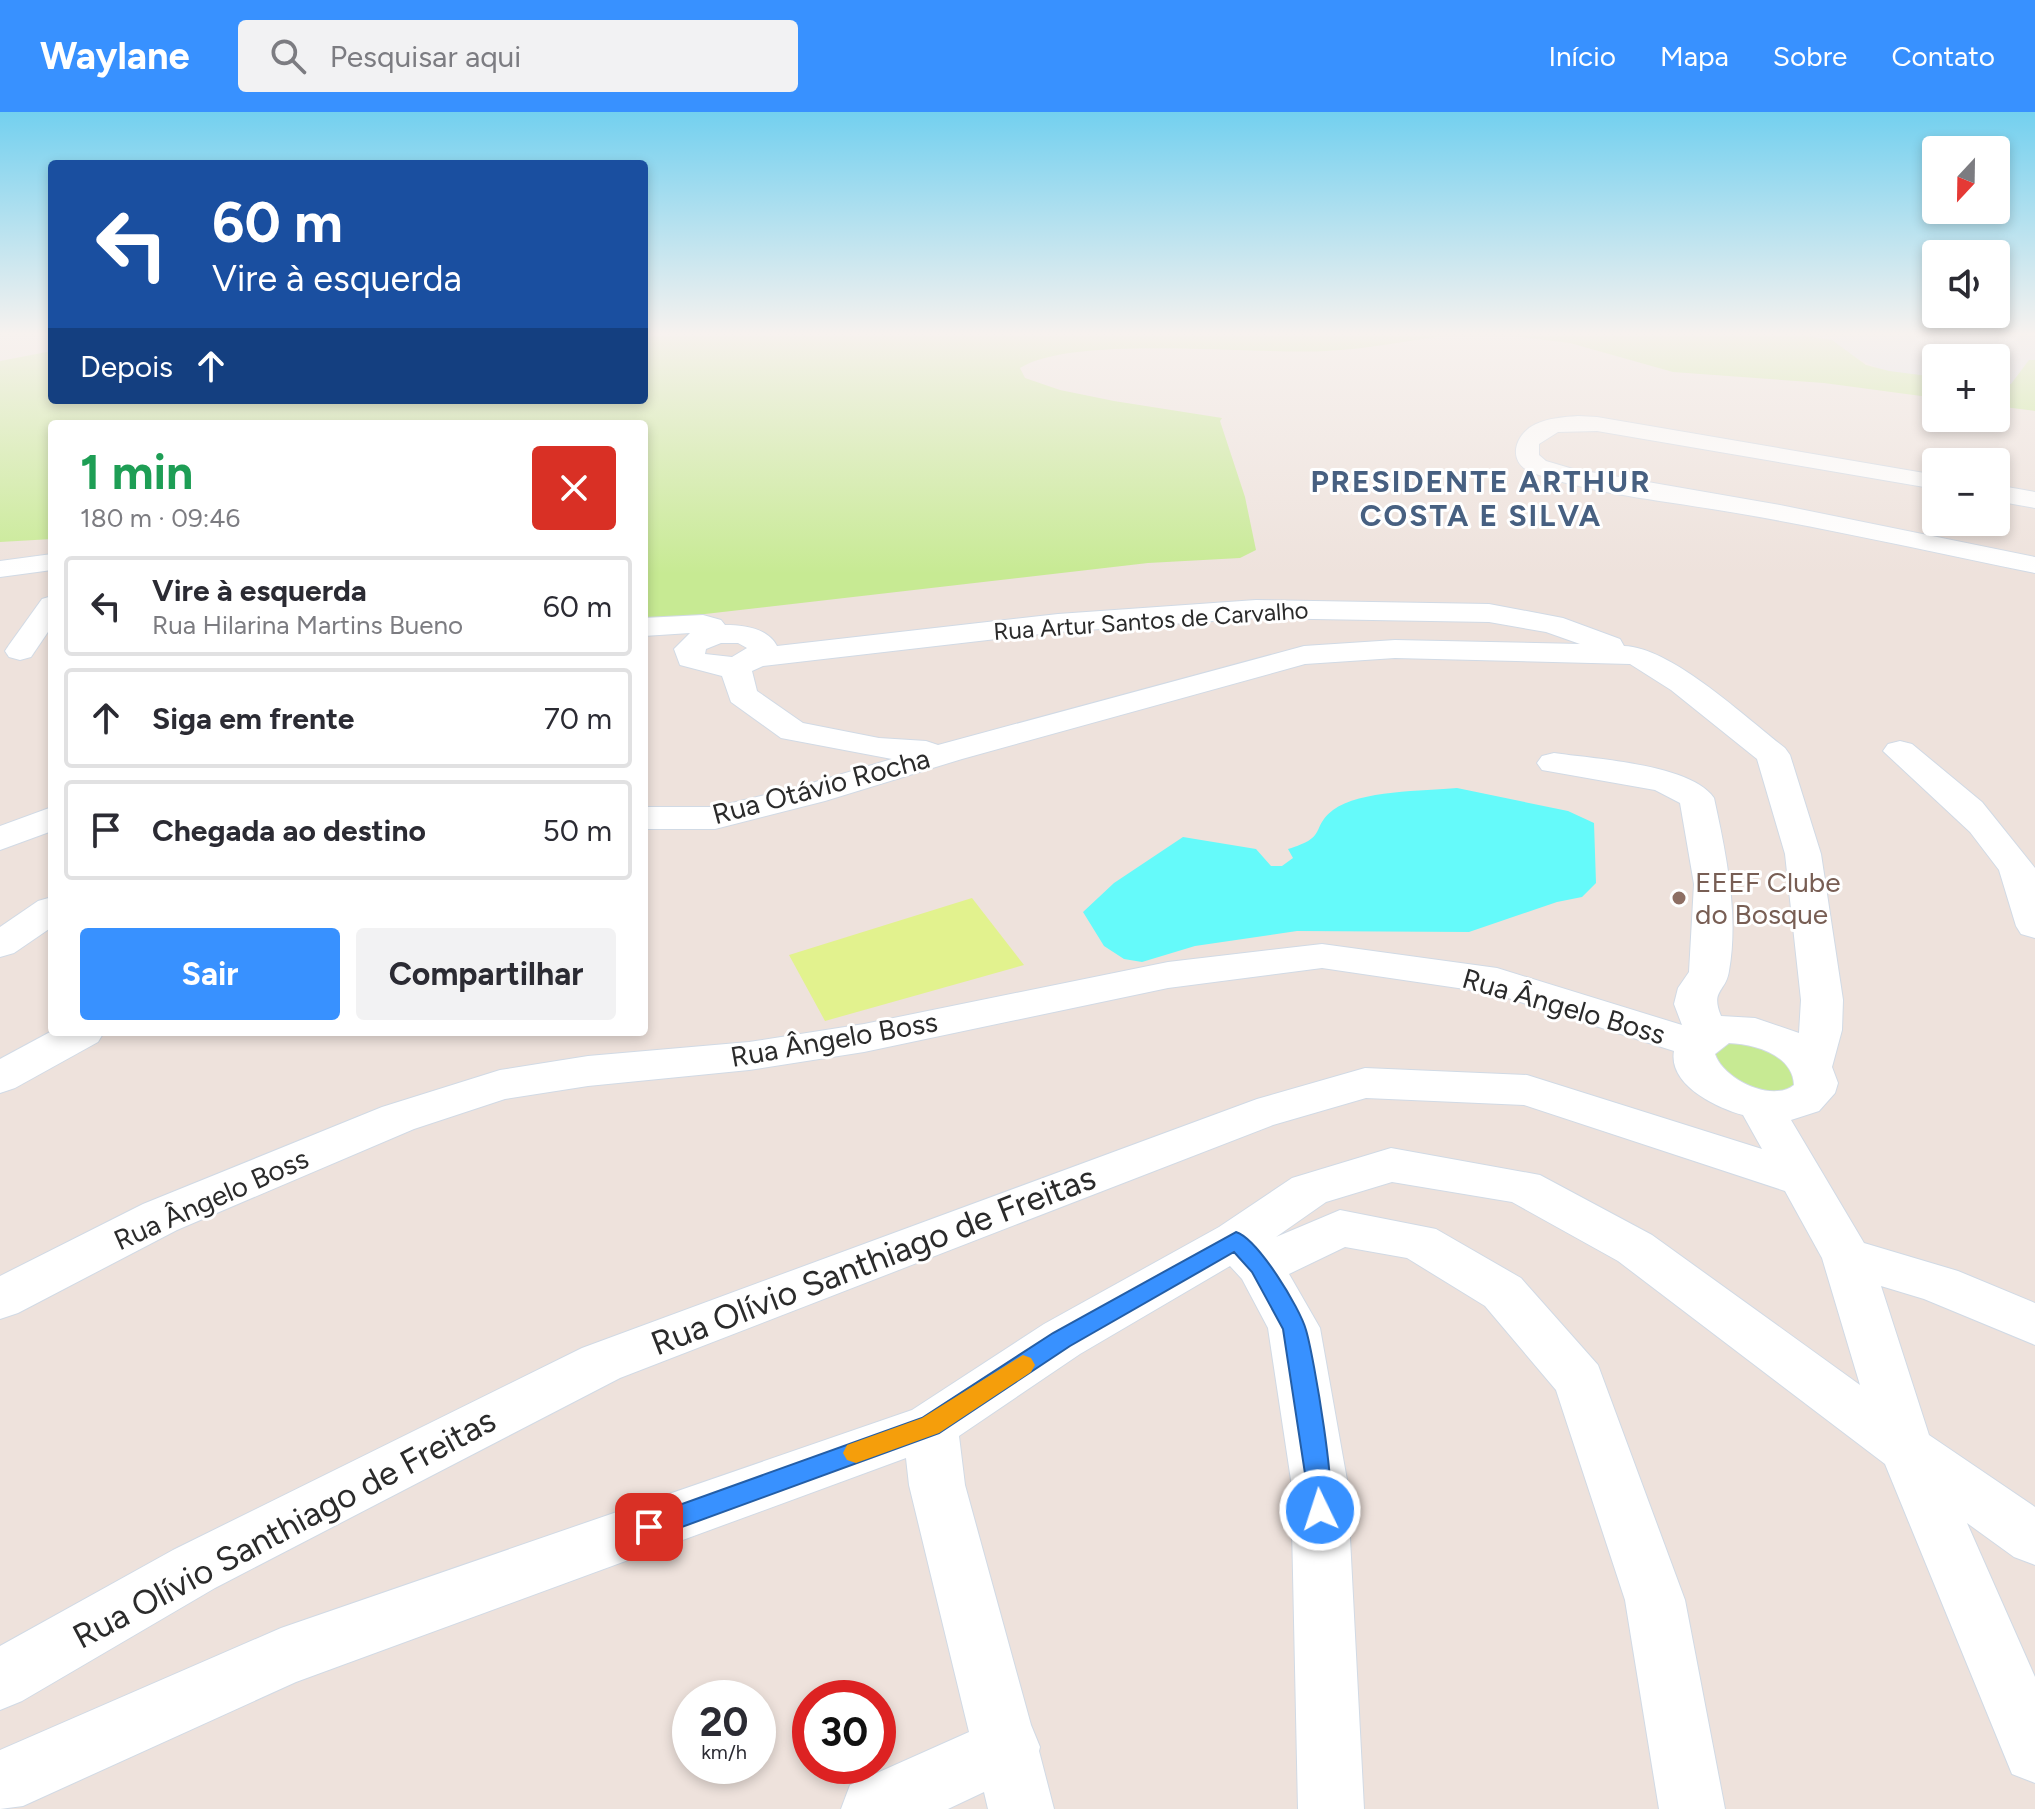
<!DOCTYPE html>
<html lang="pt">
<meta charset="utf-8">
<style>
body{margin:0;font-family:Figtree,sans-serif;background:#f2f2f3;color:#2b2b33;height:100vh;display:flex;flex-direction:column;font-size:30px;white-space:nowrap}
*{box-sizing:border-box;margin:0}
p{font-size:26px;color:#7c7c81}
.icon{flex:none;width:44px;height:44px;fill:none;stroke:currentColor;stroke-width:2;stroke-linecap:round;stroke-linejoin:round}
.map{position:relative;flex:1;overflow:hidden}
.side{position:absolute;left:48px;top:308px;width:600px;height:616px;display:flex;flex-direction:column;background:#fff;border-radius:8px;box-shadow:0 4px 12px #0003}
.side>*{flex:none}
.top-card{position:absolute;left:48px;top:48px;width:600px;height:244px;border-radius:8px;box-shadow:0 4px 12px #0003;background:#1a4fa0;color:#fff;overflow:hidden}
.needle{width:52px;rotate:202deg}
.tools{position:absolute;left:1922px;top:24px;display:grid;gap:16px}
.tools a{display:grid;place-items:center;width:88px;height:88px;border-radius:8px;background:#fff;box-shadow:0 4px 12px #0003;font-size:40px}
.speed{position:absolute;left:672px;top:1568px;display:flex;gap:16px;font-size:40px;font-weight:700;text-align:center}
.speed>*{display:grid;place-content:center;width:104px;height:104px;border-radius:50%;background:#fff;box-shadow:0 4px 12px #0003;line-height:1}
.speed small{font-size:20px;font-weight:400}
.speed .limit{border:12px solid #d22;background:#fff;color:#111}
.pin{position:absolute;display:grid;place-items:center;width:68px;height:68px;color:#fff;margin:-34px;border-radius:16px;box-shadow:0 4px 12px #0006}
.me{position:absolute;width:88px;margin:-44px;rotate:356deg;stroke-linejoin:round;filter:drop-shadow(0 0 6px #0008)}
.turn{display:flex;align-items:center;gap:28px;height:168px;padding:0 32px;font-size:36px}
.turn .icon{width:104px;height:104px;stroke-width:2.5}
.turn b{display:block;font-size:56px;line-height:68px}
.then{display:flex;align-items:center;height:76px;padding:0 32px;background:#0003;gap:16px;font-size:30px}
.round{display:grid;place-items:center;flex:none;width:84px;height:84px;border-radius:8px;background:#f2f2f3}
.headline{display:flex;align-items:center;justify-content:space-between;height:136px;padding:0 32px}
h1{font-size:48px;font-weight:700;line-height:60px;color:#1e9e55}
.button{display:flex;gap:16px;margin-top:auto;padding:16px 32px}
.button a{flex:1;height:92px;border-radius:8px;background:#3891ff;color:#fff;font-size:32px;font-weight:700;line-height:92px;text-align:center}
.button a+a{background:#f2f2f3;color:#2b2b33}
ul{padding:0;list-style:none}
li{display:flex;align-items:center;gap:24px;height:100px;margin:0 16px 12px;padding:0 16px;border:4px solid #e1e1e2;border-radius:8px}
li div{flex:1}
li b{display:block;font-size:30px}
li em{font-style:normal}
header{display:flex;align-items:center;gap:48px;box-sizing:border-box;height:112px;padding:0 40px;background:#3891ff;color:#fff}
header strong{font-size:38px}
nav{display:flex;gap:44px;margin-inline-start:auto;font-size:28px}
.search{width:560px;height:72px;background:#f2f2f3;display:flex;align-items:center;gap:20px;box-sizing:border-box;padding:0 28px;border-radius:8px;color:#7c7c81;font-size:30px}
.map>svg:first-child{display:block}
.industrial{fill:#dddde6}
.green{fill:#c7ea93}
.pitch{fill:#e2f28e}
.water{fill:#65fafa}
.lines{fill:none;stroke-linecap:round;stroke-linejoin:round}
.minor-casing{stroke:#d1dae5;stroke-width:2}
.minor{fill:#fff;fill-rule:evenodd}
.route{fill:#3891ff;stroke:#245ea6;stroke-width:2}
.slow{fill:#f59e0b}
.education-dot{fill:#8d6e63;stroke:#fff;stroke-width:3}
.labels{text-anchor:middle;stroke-width:6;stroke-linejoin:round;paint-order:stroke}
.far-street-label{font-size:24px;fill:#2b2b2b;stroke:#fff}
.street-label{font-size:28px;fill:#2b2b2b;stroke:#fff}
.education-label{font-size:28px;fill:#785e54;stroke:#fff;text-anchor:start}
.far-district-label{font-size:30px;font-weight:bold;letter-spacing:2px;fill:#476081;stroke:#fff}
.near-street-label{font-size:34px;fill:#2b2b2b;stroke:#fff}
</style>
<header>
<strong>Waylane</strong>
<div class="search"><svg class="icon" aria-label="search" viewBox="0 0 24 24"><circle cx="10" cy="10" r="6"/><path d="M15 15l6 6"/></svg>Pesquisar aqui</div>
<nav><a>Início</a><a>Mapa</a><a>Sobre</a><a>Contato</a></nav>
</header>
<div class="map">
<svg width="2035" height="1697" viewBox="0 0 2035 1697">
<rect width="100%" height="100%" fill="#eee2dc"/>
<polygon class="industrial" points="1810,224 2035,224 2035,248 2031,248 2026,280 1996,277 1996,246 1936,246 1936,269 1892,263"/>
<g class="green">
<path d="M 644,224 L 1442,224 C 1403,230 1364,237 1326,239 C 1254,243 1074,222 1020,256 L 1025,266 L 1060,278 L 1114,289 L 1222,306 L 1220,309 L 1245,385 L 1256,438 L 1240,446 L 1148,451 L 644,509 L 644,312 L 52,312 L 52,427 L 0,430 L 0,249 L 52,239 L 52,288 L 644,288 Z"/>
<polygon points="1513,224 1807,224 1832,228 1866,253 1889,259 1936,265 1936,286 1824,271 1673,260 1570,231"/>
<polygon points="2029,248 2035,248 2035,299 1996,294 1996,271 2011,272"/>
<polygon points="1730,928 1771,932 1801,972 1771,983 1728,968 1714,940"/>
</g>
<polygon class="pitch" points="972,786 1024,853 825,909 789,843"/>
<path class="water" d="M 1457,676 L 1568,699 L 1594,711 L 1596,771 L 1582,785 L 1557,790 L 1469,820 L 1297,819 L 1195,834 L 1142,850 L 1124,847 L 1104,834 L 1083,800 L 1114,771 L 1183,725 L 1256,737 L 1271,754 L 1282,754 L 1293,746 L 1288,737 C 1329,725 1310,716 1333,698 C 1360,678 1424,679 1457,676 Z"/>
<g class="lines">
<g class="minor-casing">
<g id="minor">
<path d="M 1578,304 L 1597,305 L 1936,363 L 1936,377 L 1597,319 L 1558,320 L 1539,332 L 1539,343 L 1546,349 L 1573,357 L 1780,393 L 2035,445 L 2035,461 C 1937,441 1840,419 1742,402 C 1676,390 1595,383 1533,361 C 1506,351 1514,322 1536,312 C 1549,306 1564,305 1578,304 Z"/>
<polygon points="1996,373 2035,380 2035,396 1996,389"/>
<polygon points="52,442 52,458 0,465 0,449"/>
<polygon points="52,484 52,514 31,545 20,548 9,545 5,539 9,533 42,487"/>
<path d="M 1256,488 L 1489,492 L 1563,506 L 1620,527 L 1624,534 C 1671,535 1746,606 1785,636 L 1790,643 L 1821,742 L 1843,888 L 1842,918 L 1832,955 L 1838,971 L 1835,981 L 1819,999 L 1791,1008 L 1864,1131 L 1958,1159 L 2035,1191 L 2035,1233 L 1924,1187 L 1881,1174 L 1929,1323 L 2035,1395 L 2035,1453 L 2014,1445 L 1967,1411 L 2035,1565 L 2035,1671 L 2012,1662 L 1885,1352 L 1618,1149 L 1512,1090 L 1392,1070 L 1326,1090 L 1276,1125 L 1340,1098 L 1436,1117 L 1521,1166 L 1598,1253 L 1685,1488 L 1725,1697 L 1659,1697 L 1625,1488 L 1556,1278 L 1485,1194 L 1407,1146 L 1345,1135 L 1289,1162 L 1320,1216 L 1347,1368 L 1364,1697 L 1298,1697 L 1291,1368 L 1268,1216 L 1242,1167 L 1230,1154 L 1080,1242 L 959,1324 L 965,1373 L 1031,1613 L 1040,1635 L 1039,1639 L 1054,1697 L 988,1697 L 984,1680 L 948,1697 L 841,1697 L 850,1673 L 969,1620 L 909,1373 L 906,1346 L 296,1570 L 23,1694 L 0,1697 L 0,1638 L 281,1516 L 912,1298 L 1044,1212 L 1219,1115 L 1292,1066 L 1391,1036 L 1540,1063 L 1652,1123 L 1860,1273 L 1822,1146 L 1785,1079 L 1524,993 L 1366,986 L 1273,1013 L 620,1266 L 215,1476 L 22,1589 L 0,1598 L 0,1534 L 173,1438 L 582,1236 L 1257,987 L 1365,956 L 1527,963 L 1762,1037 L 1743,1003 C 1717,996 1668,973 1674,939 L 1492,881 L 1322,856 L 1168,876 L 864,940 L 749,958 L 588,974 L 505,987 L 414,1017 L 177,1118 L 18,1201 L 0,1207 L 0,1164 L 143,1092 L 382,995 L 500,958 L 588,944 L 749,930 L 864,912 L 1168,850 L 1322,832 L 1497,856 L 1682,913 L 1674,892 L 1678,876 L 1689,860 L 1694,772 L 1680,691 L 1655,678 L 1542,658 L 1537,651 L 1542,644 L 1554,641 C 1594,647 1691,652 1714,686 C 1726,741 1739,803 1729,859 C 1726,880 1710,878 1721,904 L 1755,906 L 1799,921 L 1801,888 L 1785,742 L 1757,647 L 1671,578 L 1630,552 L 1395,546 L 1305,552 L 962,647 L 825,689 L 715,717 L 644,717 L 644,695 L 715,695 L 802,674 L 892,647 L 781,626 L 731,590 L 722,564 L 680,553 L 674,537 L 690,521 L 644,524 L 644,506 L 703,503 L 721,508 L 725,513 C 744,513 768,516 777,534 L 1058,502 ZM 1256,506 L 1489,510 L 1546,520 L 1580,532 L 1395,528 L 1304,534 L 938,633 L 926,629 L 879,626 L 803,611 L 757,579 L 752,559 L 763,554 L 1058,520 ZM 721,531 L 738,531 L 747,536 L 732,545 L 705,542 L 706,537 ZM 1729,931 C 1755,932 1793,943 1794,973 C 1772,991 1723,967 1715,942 Z"/>
<polygon points="1900,629 1912,632 1982,690 2035,756 2035,826 2021,822 2016,814 1999,758 1970,720 1883,639 1888,632"/>
<polygon points="52,695 52,719 0,738 0,714"/>
<polygon points="52,785 52,815 14,841 0,845 0,815 38,789"/>
<polygon points="52,919 104,920 98,930 15,976 0,981 0,947"/>
</g>
</g>
<use href="#minor" class="minor"/>
</g>
<linearGradient id="sky" x2="0" y2="1"><stop stop-color="#73d0ef"/><stop offset="0.48" stop-color="#f7f2ef"/><stop offset="1" stop-color="#f7f2ef" stop-opacity="0"/></linearGradient>
<rect width="2035" height="462" fill="url(#sky)"/>
<path class="route" d="M 1236,1120 C 1258,1127 1300,1196 1306,1218 C 1314,1245 1338,1387 1329,1406 L 1320,1409 L 1311,1406 L 1307,1398 L 1306,1368 L 1283,1217 L 1252,1160 L 1234,1140 L 1070,1234 L 939,1321 L 649,1427 L 640,1423 L 636,1415 L 640,1407 L 922,1306 L 1053,1221 Z"/>
<polygon class="slow" points="1023,1243 1031,1246 1035,1253 1031,1260 939,1321 856,1351 847,1348 843,1341 847,1333 922,1306"/>
<circle class="education-dot" cx="1679" cy="786" r="8"/>
<g class="labels">
<g class="far-street-label">
<text transform="translate(1151 509) rotate(-4)" y="8">Rua Artur Santos de Carvalho</text>
</g>
<g class="street-label">
<text transform="translate(821 674) rotate(-15)" y="10">Rua Otávio Rocha</text>
<text transform="translate(1564 894) rotate(16)" y="10">Rua Ângelo Boss</text>
<text transform="translate(834 927) rotate(-10)" y="10">Rua Ângelo Boss</text>
<text transform="translate(211 1087) rotate(-24)" y="10">Rua Ângelo Boss</text>
</g>
<g class="education-label">
<text x="1695" y="780">EEEF Clube<tspan x="1695" dy="32">do Bosque</tspan></text>
</g>
<g class="far-district-label">
<text x="1481" y="380">PRESIDENTE ARTHUR<tspan x="1481" dy="34">COSTA E SILVA</tspan></text>
</g>
<g class="near-street-label">
<text transform="translate(873 1148) rotate(-21)" y="12">Rua Olívio Santhiago de Freitas</text>
<text transform="translate(284 1416) rotate(-28)" y="12">Rua Olívio Santhiago de Freitas</text>
</g>
</g>
</svg>
<div class="tools">
<a><svg class="needle" viewBox="-14 -14 28 28"><path d="M0-13l5 13h-10z" fill="#e53935"/><path d="M0 13l5-13h-10z" fill="#7c7c81"/></svg></a>
<a><svg class="icon" aria-label="sound" viewBox="0 0 24 24"><path d="M4 9h4l5-4v14l-5-4H4zM17 9q2 3 0 6"/></svg></a>
<a>+</a>
<a>−</a>
</div>
<div class="speed"><div>20<small>km/h</small></div><div class="limit">30</div></div>
<div class="pin" style="left:649px;top:1415px;background:#d93025"><svg class="icon" aria-label="arrive" viewBox="0 0 24 24"><path d="M6 21V4h12l-3 4 3 4H6"/></svg></div>
<svg class="me" style="left:1320px;top:1398px" viewBox="-20 -20 40 40"><circle r="17" fill="#3891ff" stroke="#fff" stroke-width="3"/><path d="M0-11L8 9 0 5-8 9z" fill="#fff"/></svg>
<div class="top-card">
<div class="turn"><svg class="icon" aria-label="left" viewBox="0 0 24 24"><path d="M17 20v-9H6M10 6l-5 5 5 5"/></svg><div><b>60 m</b>Vire à esquerda</div></div>
<div class="then">Depois<svg class="icon" aria-label="ahead" viewBox="0 0 24 24"><path d="M12 20V5M6 11l6-6 6 6"/></svg></div>
</div>
<section class="side">
<div class="headline"><div><h1>1 min</h1><p>180 m · 09:46</p></div><a class="round" style="background:#d93025;color:#fff"><svg class="icon" aria-label="close" viewBox="0 0 24 24"><path d="M6 6l12 12M18 6L6 18"/></svg></a></div>
<ul>
<li><svg class="icon" aria-label="left" viewBox="0 0 24 24"><path d="M17 20v-9H6M10 6l-5 5 5 5"/></svg><div><b>Vire à esquerda</b><p>Rua Hilarina Martins Bueno</p></div><em>60 m</em></li>
<li><svg class="icon" aria-label="ahead" viewBox="0 0 24 24"><path d="M12 20V5M6 11l6-6 6 6"/></svg><div><b>Siga em frente</b></div><em>70 m</em></li>
<li><svg class="icon" aria-label="arrive" viewBox="0 0 24 24"><path d="M6 21V4h12l-3 4 3 4H6"/></svg><div><b>Chegada ao destino</b></div><em>50 m</em></li>
</ul>
<div class="button"><a>Sair</a><a>Compartilhar</a></div>
</section>
</div>
